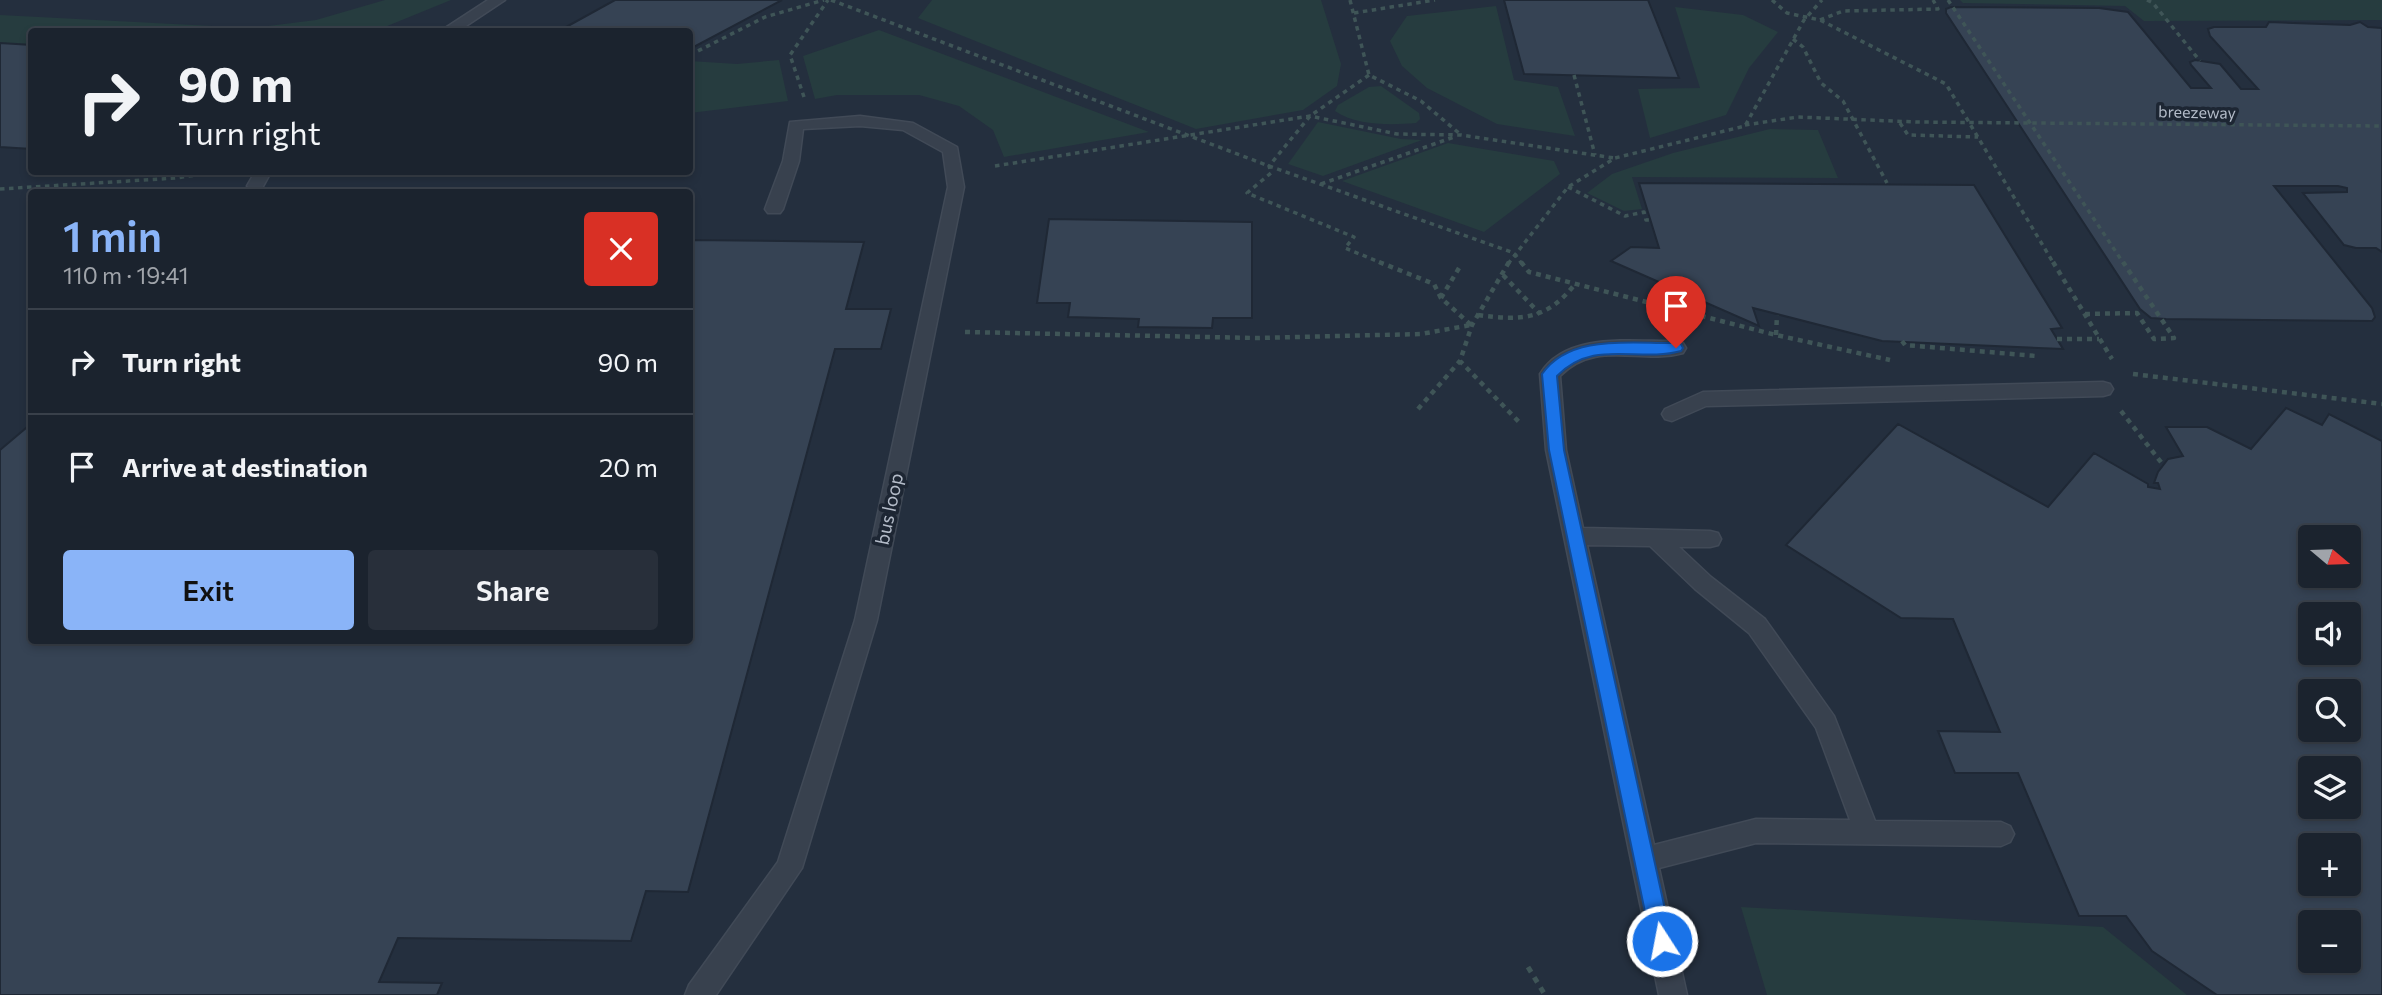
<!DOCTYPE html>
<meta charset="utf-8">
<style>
body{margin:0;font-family:Commissioner,sans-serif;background:#282f3a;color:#f1f3f6;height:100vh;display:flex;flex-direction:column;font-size:26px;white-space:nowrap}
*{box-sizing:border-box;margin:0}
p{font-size:23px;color:#a0a4aa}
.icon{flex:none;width:38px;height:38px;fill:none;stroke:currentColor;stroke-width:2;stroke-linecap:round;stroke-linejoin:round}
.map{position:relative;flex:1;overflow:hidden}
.details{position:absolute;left:28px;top:189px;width:665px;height:455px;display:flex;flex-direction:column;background:#1b232e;border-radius:7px;box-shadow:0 4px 10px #0003,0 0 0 2px #39404a}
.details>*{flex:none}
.top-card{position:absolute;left:28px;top:28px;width:665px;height:147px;border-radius:7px;box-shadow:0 4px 10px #0003,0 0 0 2px #39404a;background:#1b232e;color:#f1f3f6;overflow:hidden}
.needle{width:46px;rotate:109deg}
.fabs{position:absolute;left:2298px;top:525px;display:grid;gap:14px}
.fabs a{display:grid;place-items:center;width:63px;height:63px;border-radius:7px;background:#1b232e;box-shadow:0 4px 10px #0003,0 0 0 2px #39404a;font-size:35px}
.pin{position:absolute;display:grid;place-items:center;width:60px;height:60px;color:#fff;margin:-72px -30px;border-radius:50% 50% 50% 0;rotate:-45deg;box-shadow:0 0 7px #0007}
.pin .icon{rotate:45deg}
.me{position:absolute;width:77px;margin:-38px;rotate:349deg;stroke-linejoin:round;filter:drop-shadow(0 0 5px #0008)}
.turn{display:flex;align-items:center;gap:24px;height:147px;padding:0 35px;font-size:32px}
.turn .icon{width:91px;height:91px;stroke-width:2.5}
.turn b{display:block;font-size:49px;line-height:60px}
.round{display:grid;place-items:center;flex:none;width:74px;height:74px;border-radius:7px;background:#282f3a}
.summary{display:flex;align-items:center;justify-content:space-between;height:119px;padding:0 35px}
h1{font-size:42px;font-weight:600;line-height:52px;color:#8ab4f8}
.button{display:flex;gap:14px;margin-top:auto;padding:14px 35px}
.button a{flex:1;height:80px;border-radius:7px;background:#8ab4f8;color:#111;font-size:28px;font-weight:600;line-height:80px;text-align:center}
.button a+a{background:#282f3a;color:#f1f3f6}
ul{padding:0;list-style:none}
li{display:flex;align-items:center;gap:21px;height:105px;padding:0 35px;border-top:2px solid #39404a}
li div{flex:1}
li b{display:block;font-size:26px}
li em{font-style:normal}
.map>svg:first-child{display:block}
.green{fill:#263c3f}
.building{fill:#364354;stroke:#1f2835;stroke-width:2;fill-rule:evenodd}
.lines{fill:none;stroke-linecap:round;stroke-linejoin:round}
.service-casing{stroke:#414a57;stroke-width:3}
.path-far2{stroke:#3f5557;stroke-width:3.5;stroke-dasharray:4.5 4.5;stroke-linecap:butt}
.path-far1{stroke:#3f5557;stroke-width:4.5;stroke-dasharray:5 5;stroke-linecap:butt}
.path{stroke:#3f5557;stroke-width:5;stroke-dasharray:6 6;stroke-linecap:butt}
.service{fill:#38414e;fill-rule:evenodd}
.route{fill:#1a73e8;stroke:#114b97;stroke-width:2}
.labels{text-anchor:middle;stroke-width:7;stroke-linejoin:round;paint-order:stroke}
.far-street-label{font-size:16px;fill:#b4bcc9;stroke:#1d2633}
.street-label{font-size:19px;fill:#b4bcc9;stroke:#1d2633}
</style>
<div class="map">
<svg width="2382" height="995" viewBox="0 0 2382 995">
<rect width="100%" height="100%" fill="#242f3e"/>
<g class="green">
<polygon points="385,0 451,0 375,31 32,32 31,45 0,43 0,15 251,28 316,20"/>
<polygon points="932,0 1321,0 1341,64 1337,86 1303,110 1196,129 918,18"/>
<polygon points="1960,0 2382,0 2382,20 2144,21 2125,6 1963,3"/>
<polygon points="1496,6 1514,80 1558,87 1575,136 1497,124 1427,88 1402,66 1390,41 1407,16"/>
<polygon points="1675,7 1743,15 1778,32 1749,68 1726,115 1650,138 1638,89 1700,88"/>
<polygon points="879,30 1149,132 1004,157 993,130 959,106 919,95 837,95 815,99 803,56"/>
<polygon points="779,60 788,101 690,113 690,61 737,64"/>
<path d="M 1381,86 L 1419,113 L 1420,119 L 1416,123 C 1392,125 1356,126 1335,111 L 1338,105 L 1369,87 Z"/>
<polygon points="1318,122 1401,139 1422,140 1323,176 1288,164"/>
<polygon points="1770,129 1818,130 1838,178 1632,177 1642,209 1624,211 1587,193 1612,174 1673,153"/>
<polygon points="1448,143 1554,161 1560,174 1484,232 1342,181"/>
<polygon points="1741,907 2103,927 2187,995 1767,995"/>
</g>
<g class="building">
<polygon points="615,0 782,0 690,49 690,32 557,32"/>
<polygon points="1504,0 1648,0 1679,78 1524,74"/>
<polygon points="1951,7 2099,8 2128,12 2191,88 2211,88 2191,65 2190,62 2195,60 2220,64 2241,89 2258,89 2210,36 2208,29 2214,27 2266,27 2269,22 2350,25 2360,22 2368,27 2382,28 2382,252 2376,248 2356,248 2344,245 2303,193 2347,192 2347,188 2338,186 2274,186 2372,308 2375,317 2372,321 2166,319 2151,318 2140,309 1946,13 1946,9"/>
<polygon points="0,43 32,45 32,149 0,147"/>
<polygon points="1639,183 1974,185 2062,328 2051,329 2063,349 1882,341 1753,308 1759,326 1611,261 1631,247 1659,248"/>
<polygon points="1049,219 1252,222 1252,318 1213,318 1212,328 1138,327 1139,319 1068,317 1070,303 1037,303"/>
<polygon points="690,240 864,242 846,309 891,309 881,349 835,349 688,892 646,891 631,941 398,938 379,982 442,983 437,995 0,995 0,450 32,423 32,640 690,640"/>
<path d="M 2286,408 L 2322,425 L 2329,414 L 2382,441 L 2382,995 L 2217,995 L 2152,951 L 2126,916 L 2079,916 L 2018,773 L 1955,773 L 1938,731 L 2000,732 L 1953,619 L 1901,618 L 1786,545 L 1898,424 L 2048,507 L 2094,453 L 2148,484 L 2148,487 L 2160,489 L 2158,483 L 2154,483 L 2158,472 L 2168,459 L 2183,456 L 2166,427 L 2207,427 L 2251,449 ZM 2310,537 L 2348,537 L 2348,576 L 2310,576 ZM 2310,614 L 2348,614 L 2348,653 L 2310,653 ZM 2310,691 L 2348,691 L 2348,730 L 2310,730 ZM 2310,768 L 2348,768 L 2348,807 L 2310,807 ZM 2310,845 L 2348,845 L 2348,884 L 2310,884 ZM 2310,922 L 2348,922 L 2348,961 L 2310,961 Z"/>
</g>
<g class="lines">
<g class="service-casing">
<g id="service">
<polygon points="488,0 505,0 457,32 439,32"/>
<polygon points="860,116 913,123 957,147 964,187 877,620 802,868 716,995 685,995 689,985 778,862 855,620 948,187 943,152 903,130 860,126 803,129 799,161 783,209 780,213 768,213 765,209 783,161 790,122"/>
<polygon points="255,172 271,172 261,190 255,191 247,186"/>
<path d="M 1676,341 L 1683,343 L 1686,348 L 1683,353 C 1640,365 1596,339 1560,376 L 1566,450 L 1583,528 L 1710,531 L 1718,533 L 1721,539 L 1718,545 L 1710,547 L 1679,547 L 1711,577 L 1765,619 L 1834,716 L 1875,821 L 2001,822 L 2010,826 L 2014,834 L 2010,842 L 2001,846 L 1756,843 L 1659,868 L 1687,995 L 1659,995 L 1546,450 L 1540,374 C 1566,331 1633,342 1676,341 ZM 1587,545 L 1650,546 L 1695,589 L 1749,633 L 1816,728 L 1850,820 L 1756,819 L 1654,845 Z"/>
<polygon points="2103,382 2110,384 2113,389 2110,394 2103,396 1706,406 1672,421 1665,419 1662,414 1665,409 1703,392"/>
</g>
</g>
<g class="path-far2">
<polyline points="831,0 1269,166 1514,253 1522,264"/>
<polyline points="1350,0 1369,75 1421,101 1460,134"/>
<polyline points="1772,0 1787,13 1820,20 1946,84 2054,264"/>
<polyline points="1948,0 2124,264"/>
<polyline points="2147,0 2153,3 2200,61"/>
<polyline points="1354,13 1435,0"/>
<polyline points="1820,20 1843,11 1938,9 1933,0"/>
<polyline points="1793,39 1803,47 1821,83 1843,101 1887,183"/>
<polyline points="690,55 765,17 824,0"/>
<polyline points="1369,75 1310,116 1269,166 1271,173 1247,193 1354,237 1345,248 1384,264"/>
<polyline points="1574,75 1595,155"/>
<polyline points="804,97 790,55 828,0"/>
<polyline points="1900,123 1908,135 1978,137"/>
<polyline points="1745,125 1798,117 1916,122 2382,126"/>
<polyline points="995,166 1310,116 1397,134 1461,135 1614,158"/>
<polyline points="1321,184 1454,137"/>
<polyline points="1568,187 1625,216 1644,212 1646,220 1651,220"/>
<polyline points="0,189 176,178 216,172"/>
<polyline points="303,192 342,192"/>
<polyline points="1508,264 1568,187 1615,158 1745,126 1804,20 1822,0"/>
</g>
<g class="path-far1">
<polyline points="1379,262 1434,284 1441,298"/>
<polyline points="1509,262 1472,325 1460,361 1519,422"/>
<polyline points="1521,262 1529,272 1776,335 1890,360"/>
<polyline points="2053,262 2112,359"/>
<polyline points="1459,268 1441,298 1471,325"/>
<polyline points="1503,275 1540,314"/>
<polyline points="2085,314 2137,313 2154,339 2174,338 2123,262"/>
<path d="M 1478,315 C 1521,321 1547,320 1575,284"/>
<polyline points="965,332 1256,338 1421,334 1471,325"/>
<polyline points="1776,335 1777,315"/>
<polyline points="2057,339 2099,339"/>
<polyline points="1902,341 1905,345 2036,356"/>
<polyline points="2133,374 2382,404"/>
<polyline points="1418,409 1460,361"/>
<polyline points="2121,411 2164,466"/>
</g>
<polyline class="path" points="1528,967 1545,995"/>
<use href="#service" class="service"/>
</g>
<path class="route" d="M 1676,343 L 1681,344 L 1683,348 L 1681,351 C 1637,363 1594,338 1557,376 L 1564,450 L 1672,941 L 1669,948 L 1662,951 L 1654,948 L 1651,941 L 1549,450 L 1542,374 C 1570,333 1633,344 1676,343 Z"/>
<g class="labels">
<g class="far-street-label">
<text transform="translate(2197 112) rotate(1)" y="6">breezeway</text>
</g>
<g class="street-label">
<text transform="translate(889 509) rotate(-78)" y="7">bus loop</text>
</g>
</g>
</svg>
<div class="fabs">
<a><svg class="needle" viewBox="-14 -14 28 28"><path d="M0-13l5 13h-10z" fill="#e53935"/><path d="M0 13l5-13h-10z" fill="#a0a4aa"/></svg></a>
<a><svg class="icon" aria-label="sound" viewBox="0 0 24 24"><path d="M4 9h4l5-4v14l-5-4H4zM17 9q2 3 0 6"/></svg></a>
<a><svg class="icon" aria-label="search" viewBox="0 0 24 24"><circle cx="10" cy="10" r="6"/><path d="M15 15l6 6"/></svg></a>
<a><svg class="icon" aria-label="layers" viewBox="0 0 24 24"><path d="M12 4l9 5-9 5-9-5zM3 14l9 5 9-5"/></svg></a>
<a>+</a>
<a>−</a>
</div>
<div class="pin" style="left:1676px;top:348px;background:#d93025"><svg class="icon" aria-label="arrive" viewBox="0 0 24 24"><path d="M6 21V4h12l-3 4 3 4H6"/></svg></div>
<svg class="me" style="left:1662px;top:941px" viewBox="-20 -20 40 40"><circle r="17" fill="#1a73e8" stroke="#fff" stroke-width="3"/><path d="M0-11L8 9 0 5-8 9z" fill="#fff"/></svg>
<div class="top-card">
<div class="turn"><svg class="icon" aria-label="right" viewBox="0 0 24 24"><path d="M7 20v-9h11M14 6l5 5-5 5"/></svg><div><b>90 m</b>Turn right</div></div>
</div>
<section class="details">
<div class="summary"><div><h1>1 min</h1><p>110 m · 19:41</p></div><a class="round" style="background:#d93025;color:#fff"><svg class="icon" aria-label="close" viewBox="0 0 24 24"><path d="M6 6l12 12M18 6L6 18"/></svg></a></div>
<ul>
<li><svg class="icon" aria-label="right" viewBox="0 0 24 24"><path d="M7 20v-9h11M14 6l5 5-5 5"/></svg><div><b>Turn right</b></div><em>90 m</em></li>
<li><svg class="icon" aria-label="arrive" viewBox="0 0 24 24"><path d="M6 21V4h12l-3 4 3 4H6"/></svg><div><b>Arrive at destination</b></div><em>20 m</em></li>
</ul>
<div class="button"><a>Exit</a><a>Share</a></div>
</section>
</div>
